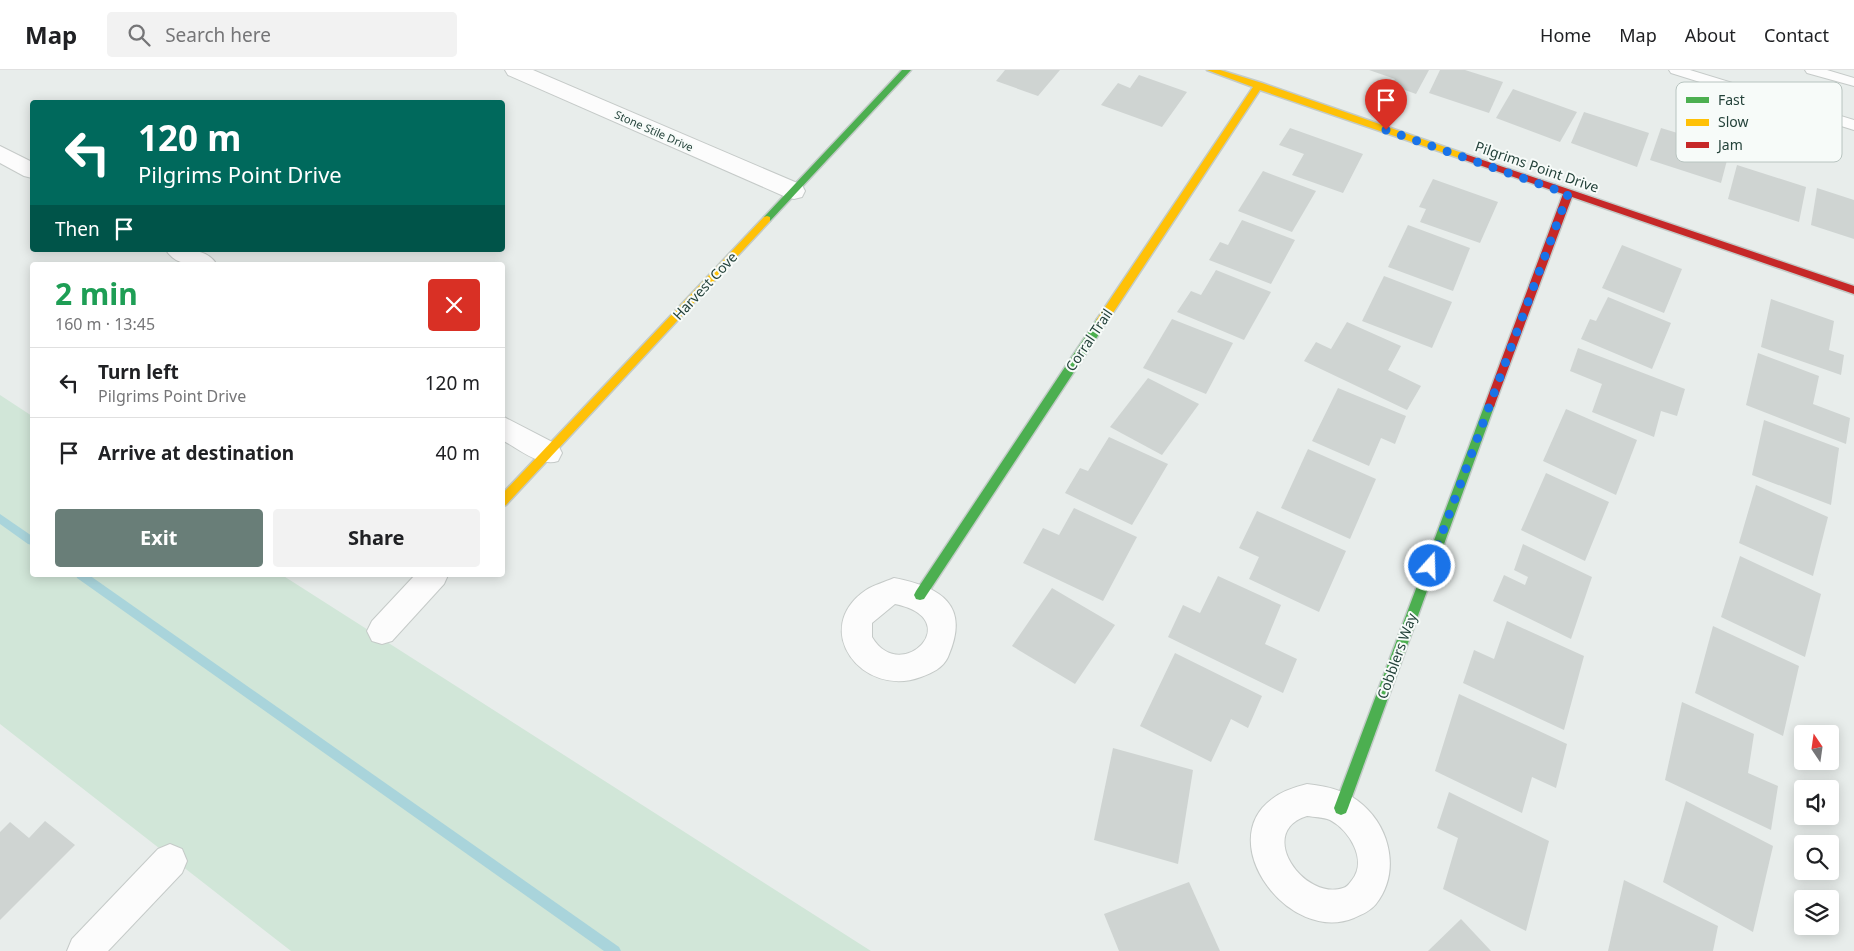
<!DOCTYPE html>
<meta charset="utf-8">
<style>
body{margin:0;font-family:"Noto Sans",sans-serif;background:#f2f2f2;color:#202124;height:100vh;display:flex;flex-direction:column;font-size:19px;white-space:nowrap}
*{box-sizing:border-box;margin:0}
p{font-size:16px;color:#757577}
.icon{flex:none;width:28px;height:28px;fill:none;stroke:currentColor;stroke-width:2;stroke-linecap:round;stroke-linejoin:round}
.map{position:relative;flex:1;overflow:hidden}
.details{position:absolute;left:30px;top:192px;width:475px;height:315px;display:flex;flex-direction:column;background:#fff;border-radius:5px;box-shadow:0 2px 12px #0003}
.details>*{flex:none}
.banner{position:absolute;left:30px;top:30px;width:475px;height:152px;border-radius:5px;box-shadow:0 2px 12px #0003;background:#00695c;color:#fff;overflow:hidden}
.needle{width:32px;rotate:347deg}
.fabs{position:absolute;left:1794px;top:655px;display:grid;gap:10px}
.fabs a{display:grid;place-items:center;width:45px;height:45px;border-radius:5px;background:#fff;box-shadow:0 2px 12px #0003;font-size:25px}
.pin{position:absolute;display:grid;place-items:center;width:42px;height:42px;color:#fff;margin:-51px -21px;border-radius:50% 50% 50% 0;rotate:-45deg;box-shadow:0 0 5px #0007}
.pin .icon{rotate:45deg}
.me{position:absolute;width:55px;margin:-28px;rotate:20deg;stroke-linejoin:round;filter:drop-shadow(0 0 4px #0008)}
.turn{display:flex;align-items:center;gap:18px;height:105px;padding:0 25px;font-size:22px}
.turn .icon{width:65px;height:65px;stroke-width:2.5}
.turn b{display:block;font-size:35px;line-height:42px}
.then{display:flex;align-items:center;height:48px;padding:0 25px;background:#0003;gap:10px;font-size:19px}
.round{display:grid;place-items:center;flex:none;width:52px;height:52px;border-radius:5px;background:#f2f2f2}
.summary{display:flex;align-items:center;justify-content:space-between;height:85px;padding:0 25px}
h1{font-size:30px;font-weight:700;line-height:38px;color:#1e9e55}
.cta{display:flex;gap:10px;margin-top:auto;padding:10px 25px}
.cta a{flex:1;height:58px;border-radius:5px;background:#697e78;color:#fff;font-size:20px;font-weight:700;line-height:58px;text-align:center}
.cta a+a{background:#f2f2f2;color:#202124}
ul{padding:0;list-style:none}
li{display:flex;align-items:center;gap:15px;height:70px;padding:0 25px;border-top:1px solid #e0e0e0}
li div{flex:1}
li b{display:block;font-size:19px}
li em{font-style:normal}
header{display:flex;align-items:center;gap:30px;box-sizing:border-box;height:70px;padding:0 25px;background:#fff;border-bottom:1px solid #e0e0e0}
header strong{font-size:24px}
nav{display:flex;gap:28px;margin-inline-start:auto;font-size:18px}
.search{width:350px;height:45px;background:#f2f2f2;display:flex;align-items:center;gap:12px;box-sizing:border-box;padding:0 18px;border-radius:5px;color:#757577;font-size:19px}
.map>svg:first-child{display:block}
.green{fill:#d1e6d8}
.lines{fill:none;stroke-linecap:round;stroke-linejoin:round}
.stream{fill:#a9d4db;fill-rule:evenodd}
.building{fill:#cfd4d2}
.lane-casing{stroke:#c5cac8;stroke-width:2}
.street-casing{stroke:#c5cac8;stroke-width:2}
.fast-casing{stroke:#c3cbc8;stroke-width:3}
.slow-casing{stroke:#c3cbc8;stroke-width:3}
.jam-casing{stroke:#c3cbc8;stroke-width:3}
.lane{fill:#fcfcfc;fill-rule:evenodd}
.street{fill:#fcfcfc;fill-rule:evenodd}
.fast{fill:#4caf50;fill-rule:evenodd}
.slow{fill:#ffc107;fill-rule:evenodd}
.jam{fill:#c62828;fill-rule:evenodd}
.route{stroke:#1a73e8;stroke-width:9;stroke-dasharray:0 16.2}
.labels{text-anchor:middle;stroke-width:4;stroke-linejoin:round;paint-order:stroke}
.far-street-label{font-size:11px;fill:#24423a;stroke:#f7fbf9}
.street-label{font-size:14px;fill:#24423a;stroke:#f7fbf9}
.key{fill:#f7fbf9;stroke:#b8c4c0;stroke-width:1}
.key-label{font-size:14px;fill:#24423a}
</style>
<header>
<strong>Map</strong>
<div class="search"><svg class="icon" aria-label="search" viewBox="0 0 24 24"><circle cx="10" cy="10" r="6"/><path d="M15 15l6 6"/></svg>Search here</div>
<nav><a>Home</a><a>Map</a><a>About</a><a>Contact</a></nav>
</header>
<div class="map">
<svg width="1854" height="881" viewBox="0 0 1854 881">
<rect width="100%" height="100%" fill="#e8edeb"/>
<polygon class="green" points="0,325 32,346 32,505 282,505 871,881 291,881 0,654"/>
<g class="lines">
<g class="stream">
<polygon points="0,444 32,466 32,475 28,474 0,454"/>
<polygon points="76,505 89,505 619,877 621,881 604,881 77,508"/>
</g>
</g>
<g class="building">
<polygon points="1005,0 1060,0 1038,26 996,11"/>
<polygon points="1369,0 1429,0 1416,24 1391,15 1395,9"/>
<polygon points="1440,0 1465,0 1503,12 1489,43 1429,23"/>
<polygon points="1139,5 1187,22 1162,57 1101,35 1118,13 1130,18"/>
<polygon points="1513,19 1577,42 1560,72 1496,48"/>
<polygon points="1584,42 1649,63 1637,97 1571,73"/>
<polygon points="1290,58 1363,84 1343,123 1292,105 1304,84 1279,75"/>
<polygon points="1661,58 1730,79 1721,113 1650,90"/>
<polygon points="1737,95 1806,117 1799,152 1728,129"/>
<polygon points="1263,101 1316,121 1292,162 1238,141"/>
<polygon points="1433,109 1498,132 1480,173 1420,152 1426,139 1419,137"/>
<polygon points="1817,118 1854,130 1854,169 1811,155"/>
<polygon points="1242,150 1295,170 1271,214 1209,190 1220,172 1228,175"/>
<polygon points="1408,155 1470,178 1453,221 1388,197"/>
<polygon points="1622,175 1682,199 1664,243 1602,218"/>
<polygon points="1216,200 1271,222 1244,270 1177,242 1191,221 1201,225"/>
<polygon points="1384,206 1452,232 1432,278 1362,251"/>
<polygon points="1608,227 1671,253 1652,299 1581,269 1590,249 1596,251"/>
<polygon points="1771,229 1834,251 1829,280 1844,285 1841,305 1761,277"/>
<polygon points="1172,249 1233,273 1206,324 1143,298"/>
<polygon points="1347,252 1401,276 1388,300 1421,316 1407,340 1304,291 1316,272 1331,279"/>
<polygon points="1578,278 1685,319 1677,346 1661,341 1654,367 1592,342 1602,314 1570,301"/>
<polygon points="1758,283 1819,306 1813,334 1850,348 1846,374 1746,335"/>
<polygon points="1148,308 1199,334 1162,385 1110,357"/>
<polygon points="1338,318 1406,346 1395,374 1381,368 1369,396 1312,371"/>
<polygon points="1566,339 1637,370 1616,425 1543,391"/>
<polygon points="1764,350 1839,378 1831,435 1752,405"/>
<polygon points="1109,367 1168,394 1132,455 1065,423 1080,398 1088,401"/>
<polygon points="1308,379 1376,409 1350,469 1281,438"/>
<polygon points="1546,403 1609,432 1585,491 1521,460"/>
<polygon points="1756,415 1828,447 1813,506 1739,473"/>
<polygon points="1074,438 1137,467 1103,531 1023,493 1043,458 1059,465"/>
<polygon points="1257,441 1346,481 1319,542 1249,509 1259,487 1239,478"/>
<polygon points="1523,474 1592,507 1571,569 1493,531 1504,505 1525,515 1528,507 1514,500"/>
<polygon points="1740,486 1821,524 1805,587 1721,547"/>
<polygon points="1218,506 1281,535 1265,574 1297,589 1283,623 1168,567 1183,535 1200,543"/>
<polygon points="1052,518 1115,555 1075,614 1012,576"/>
<polygon points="1507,551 1584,586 1564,660 1463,613 1474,580 1494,589"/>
<polygon points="1713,556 1799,596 1783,666 1695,623"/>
<polygon points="1175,583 1262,626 1248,658 1231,649 1211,692 1140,656"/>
<polygon points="1459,624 1567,674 1556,718 1532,707 1522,743 1435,701"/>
<polygon points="1682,632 1754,664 1748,703 1778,716 1771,760 1665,710"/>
<polygon points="1113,678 1193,700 1178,794 1094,770"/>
<polygon points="1449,722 1549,771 1526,861 1443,819 1458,768 1437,758"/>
<polygon points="1686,731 1773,776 1753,862 1663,812"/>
<polygon points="45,751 75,775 0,850 0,762 10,752 29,768"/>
<polygon points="1624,810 1718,856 1713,881 1608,881"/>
<polygon points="1189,812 1220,881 1119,881 1104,844"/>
<polygon points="1461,849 1491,881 1428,881"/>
</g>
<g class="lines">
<g class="lane-casing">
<g id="lane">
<polygon points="1669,0 1690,0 1854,50 1854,60 1671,3"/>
<polygon points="1805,0 1827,0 1854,8 1854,16 1807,3"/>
</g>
</g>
<g class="street-casing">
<g id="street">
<polygon points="505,0 533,0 802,115 805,121 802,127 794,129 786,127 508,5"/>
<polygon points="0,76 32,92 32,108 24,106 0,93"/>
<path d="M 166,180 C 184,180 207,177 217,195 C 199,195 177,198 166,180 Z"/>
<path d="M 502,346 L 558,375 L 562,383 L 558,391 C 540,397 519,379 502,370 Z"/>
<polygon points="415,505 448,505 444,514 392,571 382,574 372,571 367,561 372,551"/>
<path d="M 894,508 C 941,517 971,535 948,587 C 943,598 932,603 921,607 C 863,629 809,559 866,520 C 874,515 885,512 894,508 ZM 895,534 C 968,549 901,616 872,567 L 872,553 Z"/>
<path d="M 1307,714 C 1327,716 1348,721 1363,735 C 1391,760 1400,803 1376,834 C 1370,841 1363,844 1354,848 C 1289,875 1213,772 1272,729 C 1282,721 1295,717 1307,714 ZM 1307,746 C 1314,747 1323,747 1330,750 C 1349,760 1368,790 1352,810 C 1349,814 1347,817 1343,818 C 1304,831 1255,762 1307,746 Z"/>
<polygon points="170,774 182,779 187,791 182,803 108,881 67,881 72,869 158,779"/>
</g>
</g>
<g class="fast-casing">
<g id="fast">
<polygon points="902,0 911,0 770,151 764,151 764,147"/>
<polygon points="1101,248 1105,249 1106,252 1105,255 924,529 920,530 916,529 914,525 916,521 1097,249"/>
<polygon points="1490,330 1495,334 1348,738 1346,743 1341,745 1336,743 1334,738 1485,334"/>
</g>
</g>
<g class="slow-casing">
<g id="slow">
<polygon points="1207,0 1220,0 1262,13 1465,84 1466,86 1465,88 1459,88 1260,20 1105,255 1097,255 1096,252 1097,249 1253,17"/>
<polygon points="767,146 770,147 770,151 506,435 502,437 502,424 764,147"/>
</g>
</g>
<g class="jam-casing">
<polygon id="jam" points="1462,83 1854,216 1854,224 1572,127 1495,334 1494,337 1486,337 1485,334 1563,124 1459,88 1459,84"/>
</g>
<use href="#lane" class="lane"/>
<use href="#street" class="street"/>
<use href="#fast" class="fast"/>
<use href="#slow" class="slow"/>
<use href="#jam" class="jam"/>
</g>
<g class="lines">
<polyline class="route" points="1386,60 1568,124 1430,496"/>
</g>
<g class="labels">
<g class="far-street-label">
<text transform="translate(654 61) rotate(24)" y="4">Stone Stile Drive</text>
</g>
<g class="street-label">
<text transform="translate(1537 97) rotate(19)" y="5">Pilgrims Point Drive</text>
<text transform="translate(705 216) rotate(-47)" y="5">Harvest Cove</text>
<text transform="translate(1089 270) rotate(-56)" y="5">Corral Trail</text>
<text transform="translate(1397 586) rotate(-70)" y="5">Cobblers Way</text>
</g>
</g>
<rect x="1676" y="12" width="166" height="80" rx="8" class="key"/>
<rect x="1686" y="27" width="23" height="6" fill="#4caf50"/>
<rect x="1686" y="49" width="23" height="7" fill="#ffc107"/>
<rect x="1686" y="72" width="23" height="6" fill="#c62828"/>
<g class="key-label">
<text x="1718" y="35">Fast</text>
<text x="1718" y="57">Slow</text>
<text x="1718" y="80">Jam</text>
</g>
</svg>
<div class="fabs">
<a><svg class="needle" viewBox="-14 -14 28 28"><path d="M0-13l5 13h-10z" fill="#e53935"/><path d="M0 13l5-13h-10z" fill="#757577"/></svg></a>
<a><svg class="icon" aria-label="sound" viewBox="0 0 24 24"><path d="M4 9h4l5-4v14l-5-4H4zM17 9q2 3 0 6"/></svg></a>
<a><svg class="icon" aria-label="search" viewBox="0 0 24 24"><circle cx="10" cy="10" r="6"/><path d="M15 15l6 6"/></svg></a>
<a><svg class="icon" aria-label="layers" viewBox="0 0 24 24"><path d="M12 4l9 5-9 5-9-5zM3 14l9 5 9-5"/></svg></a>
</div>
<div class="pin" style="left:1386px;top:60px;background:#d93025"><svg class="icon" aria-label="arrive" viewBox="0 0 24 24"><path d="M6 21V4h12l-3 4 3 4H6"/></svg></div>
<svg class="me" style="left:1430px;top:496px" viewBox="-20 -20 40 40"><circle r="17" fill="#1a73e8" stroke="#fff" stroke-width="3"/><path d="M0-11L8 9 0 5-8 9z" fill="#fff"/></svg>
<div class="banner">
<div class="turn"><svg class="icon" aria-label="left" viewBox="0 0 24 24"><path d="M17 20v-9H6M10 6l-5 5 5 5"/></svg><div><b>120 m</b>Pilgrims Point Drive</div></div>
<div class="then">Then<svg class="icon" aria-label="arrive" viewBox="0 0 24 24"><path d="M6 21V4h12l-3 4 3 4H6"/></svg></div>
</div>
<section class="details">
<div class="summary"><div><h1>2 min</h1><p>160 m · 13:45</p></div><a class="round" style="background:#d93025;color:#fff"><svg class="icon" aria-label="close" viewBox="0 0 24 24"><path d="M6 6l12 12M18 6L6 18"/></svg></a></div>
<ul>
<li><svg class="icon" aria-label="left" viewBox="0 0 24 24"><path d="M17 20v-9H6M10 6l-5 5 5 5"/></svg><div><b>Turn left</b><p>Pilgrims Point Drive</p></div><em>120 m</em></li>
<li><svg class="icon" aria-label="arrive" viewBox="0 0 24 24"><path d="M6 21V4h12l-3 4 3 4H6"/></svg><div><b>Arrive at destination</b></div><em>40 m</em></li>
</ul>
<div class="cta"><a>Exit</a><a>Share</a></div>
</section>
</div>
